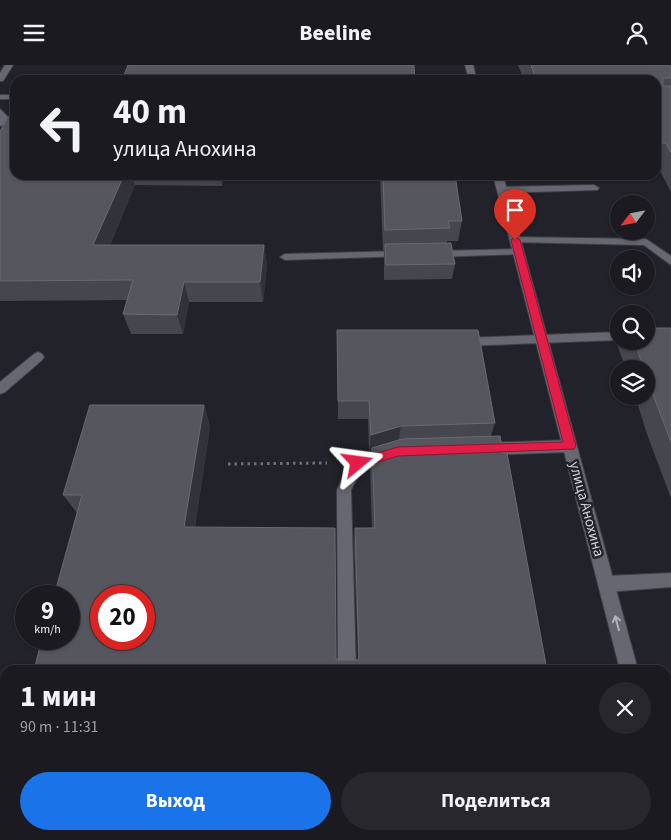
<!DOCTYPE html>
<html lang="ru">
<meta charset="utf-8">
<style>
body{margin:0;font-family:"Source Sans 3",sans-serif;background:#27272d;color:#f1f3f6;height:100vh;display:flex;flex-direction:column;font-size:19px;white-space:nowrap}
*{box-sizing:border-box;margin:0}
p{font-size:16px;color:#9fa1a5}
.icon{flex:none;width:28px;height:28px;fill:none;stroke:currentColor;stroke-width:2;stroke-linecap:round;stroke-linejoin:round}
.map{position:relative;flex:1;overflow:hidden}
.drawer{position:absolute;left:0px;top:600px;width:671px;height:175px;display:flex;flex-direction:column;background:#1a1a20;border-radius:15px 15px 0 0;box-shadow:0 1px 4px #0004,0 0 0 1px #38383e}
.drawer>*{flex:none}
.top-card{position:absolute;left:10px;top:10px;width:651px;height:105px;border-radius:15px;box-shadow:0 1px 4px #0004,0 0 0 1px #38383e;background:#1a1a20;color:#f1f3f6;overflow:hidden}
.needle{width:32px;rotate:238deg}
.tools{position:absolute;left:610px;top:130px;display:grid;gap:10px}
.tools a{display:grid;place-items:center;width:45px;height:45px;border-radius:50%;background:#1a1a20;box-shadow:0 1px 4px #0004,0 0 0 1px #38383e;font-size:25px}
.speed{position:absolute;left:15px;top:520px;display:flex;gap:10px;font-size:25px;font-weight:700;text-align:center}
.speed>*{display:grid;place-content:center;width:65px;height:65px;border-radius:50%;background:#1a1a20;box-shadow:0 1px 4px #0004,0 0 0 1px #38383e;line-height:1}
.speed small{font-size:12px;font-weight:400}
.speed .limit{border:8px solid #d22;background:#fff;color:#111}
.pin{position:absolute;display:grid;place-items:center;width:42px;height:42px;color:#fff;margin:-51px -21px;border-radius:50% 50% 50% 0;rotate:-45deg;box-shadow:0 0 5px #0007}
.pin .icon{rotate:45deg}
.me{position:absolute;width:55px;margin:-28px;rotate:74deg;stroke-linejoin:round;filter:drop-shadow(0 0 4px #0008)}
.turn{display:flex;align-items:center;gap:18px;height:105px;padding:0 20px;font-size:22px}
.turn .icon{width:65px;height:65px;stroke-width:2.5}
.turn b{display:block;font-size:35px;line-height:42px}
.round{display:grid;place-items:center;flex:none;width:52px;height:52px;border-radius:26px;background:#27272d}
.head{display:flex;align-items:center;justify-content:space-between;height:85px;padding:0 20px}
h1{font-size:30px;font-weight:700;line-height:38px}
.primary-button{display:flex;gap:10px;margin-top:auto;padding:10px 20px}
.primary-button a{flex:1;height:58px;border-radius:30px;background:#1a73e8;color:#fff;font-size:20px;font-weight:700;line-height:58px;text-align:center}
.primary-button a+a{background:#27272d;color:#f1f3f6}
header{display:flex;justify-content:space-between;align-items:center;height:65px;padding:0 20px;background:#1a1a20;font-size:22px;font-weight:700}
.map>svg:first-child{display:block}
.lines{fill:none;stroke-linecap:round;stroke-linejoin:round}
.service-casing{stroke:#3f3f46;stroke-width:2}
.minor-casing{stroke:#3f3f46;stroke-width:2}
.path{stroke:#6f6f77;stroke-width:3;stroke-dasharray:2.5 4;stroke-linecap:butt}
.service{fill:#676772;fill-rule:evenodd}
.minor{fill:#676772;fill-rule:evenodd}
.wall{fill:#46464f}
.shaded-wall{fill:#32323b}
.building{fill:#56565e;stroke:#696971;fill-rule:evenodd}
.oneway{stroke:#b2b2b9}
.route{fill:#e11d48;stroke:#92132f}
.labels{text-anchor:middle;stroke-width:5;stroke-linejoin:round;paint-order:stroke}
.street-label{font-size:15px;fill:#d2d2d8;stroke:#22222b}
</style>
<header><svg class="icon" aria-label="menu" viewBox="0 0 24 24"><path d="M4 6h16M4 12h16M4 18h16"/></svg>Beeline<svg class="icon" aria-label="person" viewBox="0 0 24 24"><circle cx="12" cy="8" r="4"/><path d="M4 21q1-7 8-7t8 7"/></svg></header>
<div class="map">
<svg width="671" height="775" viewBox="0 0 671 775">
<rect width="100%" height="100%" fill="#22222b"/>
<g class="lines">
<g class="service-casing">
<g id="service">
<polygon points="594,120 599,123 597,125 502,128 497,125 502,122"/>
<polygon points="515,172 646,174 671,191 671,200 644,180 511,177 510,175 511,173"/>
<polygon points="518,184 522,185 523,187 522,189 434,192 429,189 434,186"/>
<polygon points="403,186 408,189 407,191 285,195 280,192 285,189"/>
<polygon points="619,267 619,275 462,281 456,277 462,273"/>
<polygon points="38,287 42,289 44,292 42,295 5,327 0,329 0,317 34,289"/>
<polygon points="570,375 575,377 577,381 575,385 570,387 483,390 478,388 476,384 478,380 483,378"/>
<polygon points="387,384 392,386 394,390 392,394 362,403 351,425 356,605 338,605 337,425 352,394"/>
<polygon points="671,508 671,522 607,527 601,524 599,519 601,514 607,511"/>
<rect x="666" y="683" width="5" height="18"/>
<rect x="340" y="770" width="20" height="5"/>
</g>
</g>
<g class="minor-casing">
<g id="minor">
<polygon points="5,0 13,0 3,16 0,16 0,8"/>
<polygon points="465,0 473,0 477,15 469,15"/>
<rect x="0" y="30" width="15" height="4"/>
<polygon points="0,44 8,52 3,60 0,61"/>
<polygon points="493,110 503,110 638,605 620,605"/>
<polygon points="666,739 671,741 671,775 664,775 662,770 666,770"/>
</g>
</g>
<polyline class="path" points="228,399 327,398"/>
<use href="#service" class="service"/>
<use href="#minor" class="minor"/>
</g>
<g class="wall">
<polygon points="518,0 671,0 671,127 656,98 656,15 524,15"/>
<polygon points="0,66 15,110 224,110 222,121 135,120 110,180 264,180 267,201 263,237 189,237 183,269 131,269 123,249 127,235 0,236"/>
<polygon points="380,110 455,110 462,156 458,176 447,176 447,178 455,199 452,214 384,215 384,185 383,185"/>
<polygon points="671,263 671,433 648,372 635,331 646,331 646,304 626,304 618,282 622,276 646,276"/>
<polygon points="337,265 495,358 491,371 547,605 34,605 77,448 63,430 204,340 210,362 195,462 338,595 358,595 354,481 355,463 372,463 370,403 371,387 369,387 368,354 338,354"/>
<polygon points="383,770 578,770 579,775 383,775"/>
</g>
<g class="shaded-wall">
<polygon points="124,110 132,110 135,120 101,200 93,180"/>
<polygon points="220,110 224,110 222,121"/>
<polygon points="264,180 267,201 263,237 260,217"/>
<polygon points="184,217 189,237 183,269 177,250"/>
<polygon points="204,340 210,362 192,480 184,462"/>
<polygon points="401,361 398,379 372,383 371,387 369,387 371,370"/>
<polygon points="81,770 99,770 98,775 80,775"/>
</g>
<g class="building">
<polygon points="128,0 414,0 415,15 122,15"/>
<polygon points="531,0 671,0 671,13 663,13 663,21 671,21 671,88 666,78 656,78 656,15 536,15"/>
<polygon points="8,52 15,52 15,110 124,110 93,180 264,180 260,217 184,217 177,250 123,249 133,215 0,216 0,66"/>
<polygon points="383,110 455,110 462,156 448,156 450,163 385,165"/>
<polygon points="451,178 455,199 386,200 385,179"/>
<polygon points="646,263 671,263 671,377 646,311 646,304 644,304 634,276 646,276"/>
<polygon points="337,265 478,265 495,358 401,361 371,370 369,336 338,336"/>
<path d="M 90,340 L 204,340 L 184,462 L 335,463 L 336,593 L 338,595 L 357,595 L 359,593 L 355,463 L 375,463 L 372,383 L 402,374 L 500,371 L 503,388 L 507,388 L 547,605 L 34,605 L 42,574 L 69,574 L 69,531 L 54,531 L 82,430 L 63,430 ZM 101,531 L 144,531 L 144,574 L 101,574 Z"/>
<polygon points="5,709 5,770 81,770 80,775 0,775 0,727"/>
<polygon points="387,770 578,770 579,775 387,775"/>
</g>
<defs><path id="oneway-shaft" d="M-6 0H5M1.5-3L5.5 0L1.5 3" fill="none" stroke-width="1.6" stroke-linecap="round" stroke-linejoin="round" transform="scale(1.25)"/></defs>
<use class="oneway" href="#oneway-shaft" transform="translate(617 558) rotate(-105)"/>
<polygon class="route" points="515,172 520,175 576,381 574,384 398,391 358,403 353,402 352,398 353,395 398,382 563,377 511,175"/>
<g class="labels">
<g class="street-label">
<text transform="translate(587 444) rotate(75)" y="5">улица Анохина</text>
</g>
</g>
</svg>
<div class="tools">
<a><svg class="needle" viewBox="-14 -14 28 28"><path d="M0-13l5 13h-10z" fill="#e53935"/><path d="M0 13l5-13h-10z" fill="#9fa1a5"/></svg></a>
<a><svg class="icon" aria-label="sound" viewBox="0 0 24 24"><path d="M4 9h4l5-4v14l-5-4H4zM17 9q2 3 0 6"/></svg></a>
<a><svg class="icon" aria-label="search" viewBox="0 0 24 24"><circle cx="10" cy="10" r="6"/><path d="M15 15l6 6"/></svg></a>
<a><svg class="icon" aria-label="layers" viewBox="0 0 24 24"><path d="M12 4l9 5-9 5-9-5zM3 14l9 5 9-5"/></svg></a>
</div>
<div class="speed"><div>9<small>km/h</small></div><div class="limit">20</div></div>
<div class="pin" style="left:515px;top:175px;background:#d93025"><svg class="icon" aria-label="arrive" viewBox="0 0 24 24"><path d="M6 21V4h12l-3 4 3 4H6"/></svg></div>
<svg class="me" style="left:358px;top:398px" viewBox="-20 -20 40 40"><path d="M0-17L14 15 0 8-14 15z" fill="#e11d48" stroke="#fff" stroke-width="4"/></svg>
<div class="top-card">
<div class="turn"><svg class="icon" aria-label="left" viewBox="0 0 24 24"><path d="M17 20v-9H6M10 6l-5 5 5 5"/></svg><div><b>40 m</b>улица Анохина</div></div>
</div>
<section class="drawer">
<div class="head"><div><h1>1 мин</h1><p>90 m · 11:31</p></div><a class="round"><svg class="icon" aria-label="close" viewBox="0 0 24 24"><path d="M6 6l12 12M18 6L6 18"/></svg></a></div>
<div class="primary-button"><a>Выход</a><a>Поделиться</a></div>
</section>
</div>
